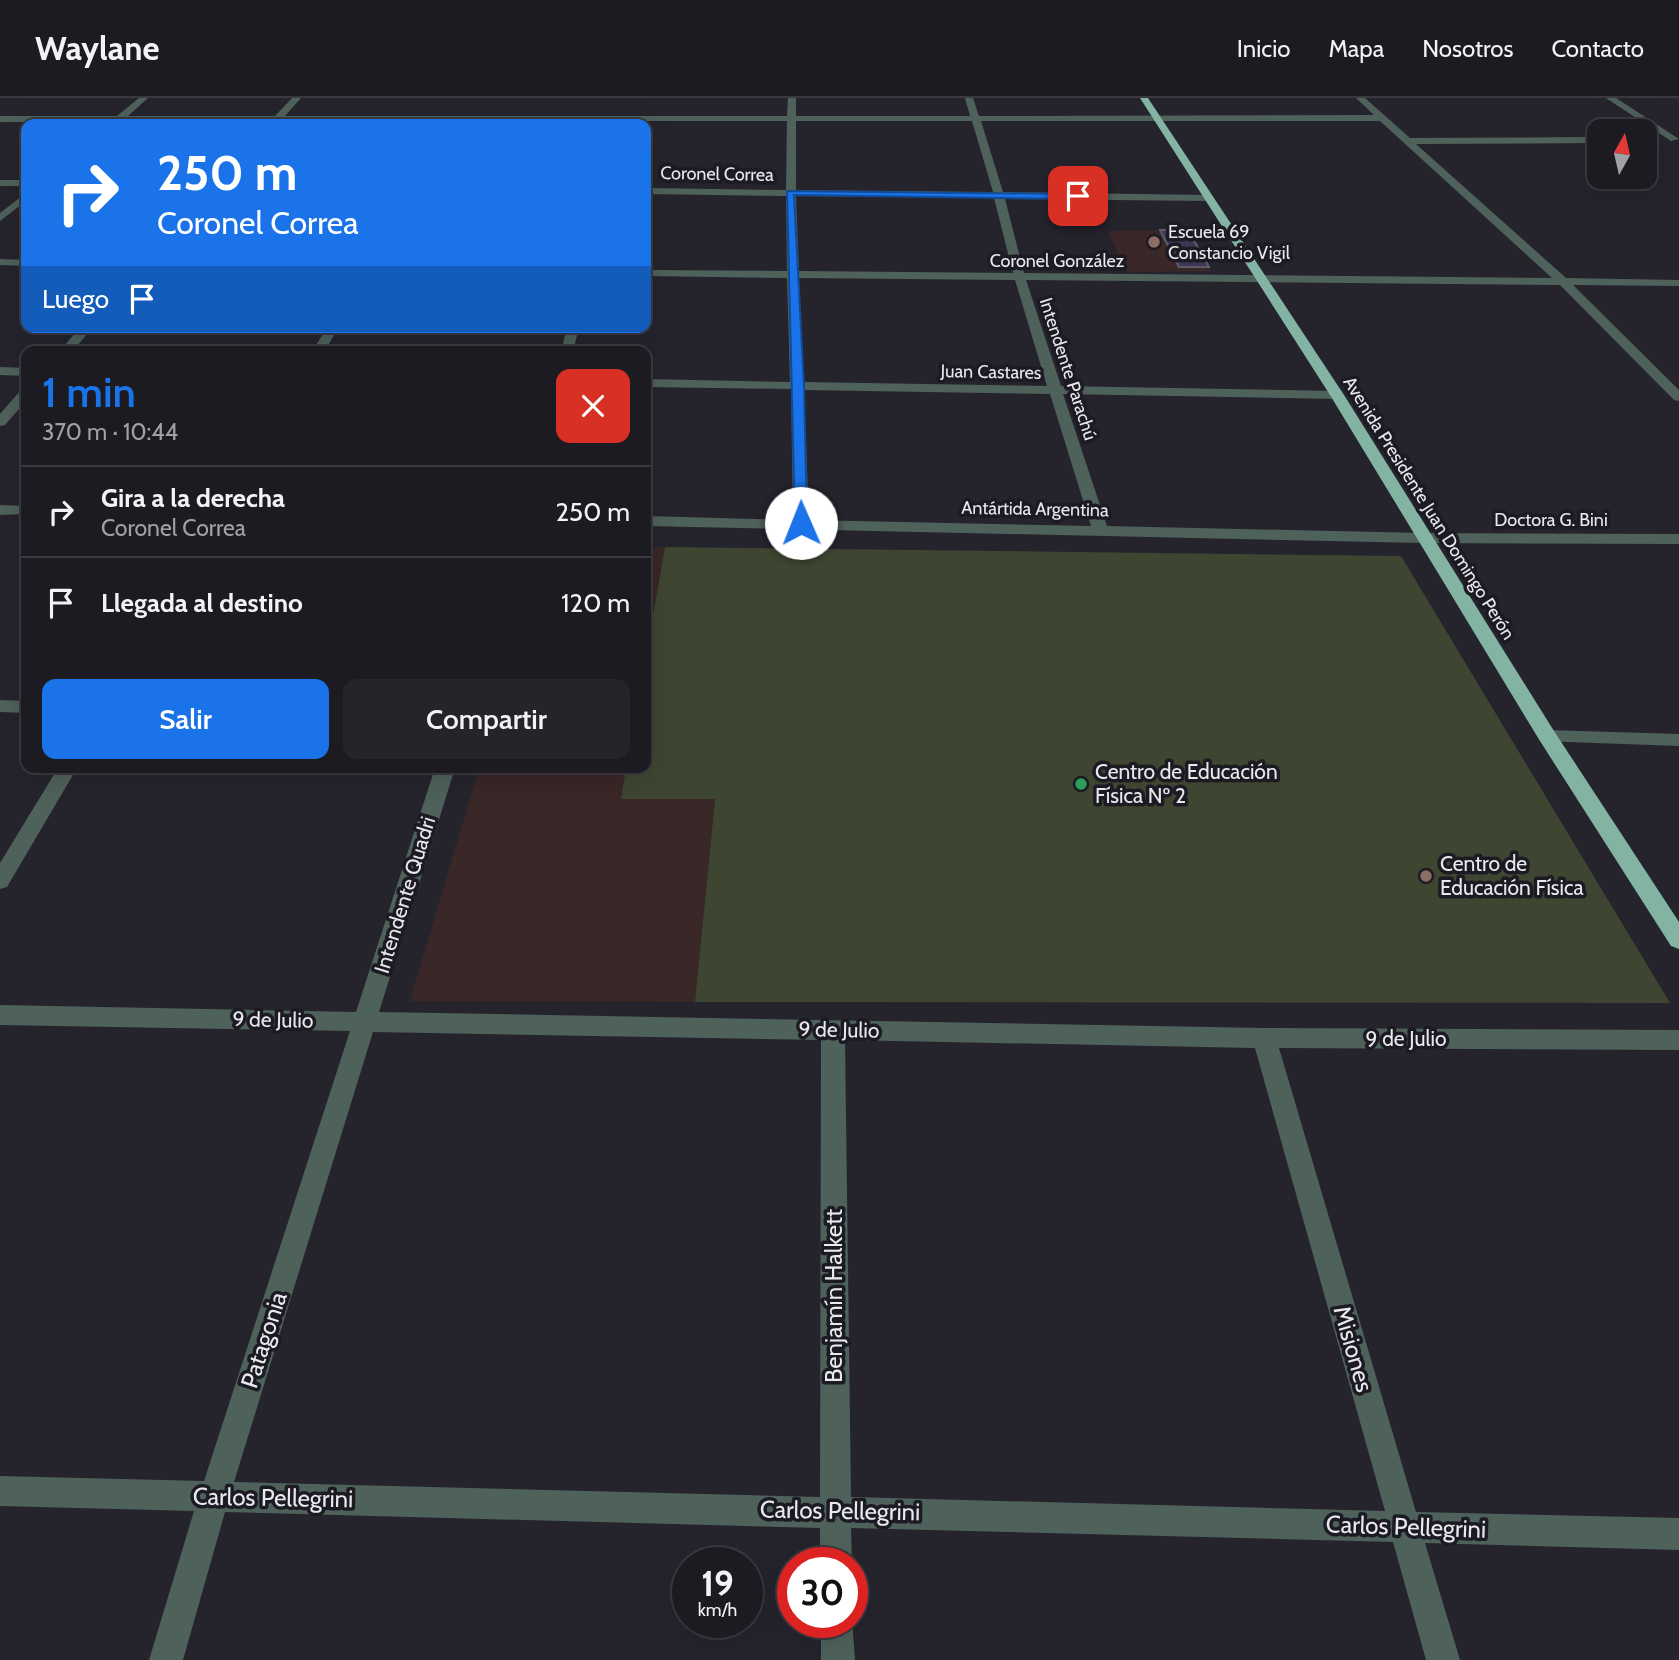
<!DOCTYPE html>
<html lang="es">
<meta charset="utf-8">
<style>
body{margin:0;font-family:Cabin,sans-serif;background:#25242a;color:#f1f3f6;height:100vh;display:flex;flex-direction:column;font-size:26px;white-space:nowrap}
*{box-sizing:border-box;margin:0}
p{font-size:23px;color:#a0a1a5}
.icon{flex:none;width:38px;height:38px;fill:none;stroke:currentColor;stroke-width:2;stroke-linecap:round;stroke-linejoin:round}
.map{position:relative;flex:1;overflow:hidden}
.drawer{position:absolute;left:21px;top:248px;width:630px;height:427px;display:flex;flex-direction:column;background:#1c1b22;border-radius:14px;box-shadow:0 7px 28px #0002,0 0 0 2px #3a3940}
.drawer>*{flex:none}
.top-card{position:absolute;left:21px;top:21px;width:630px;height:214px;border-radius:14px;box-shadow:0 7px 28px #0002,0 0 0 2px #3a3940;background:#1a73e8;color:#fff;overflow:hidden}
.needle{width:46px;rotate:8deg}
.controls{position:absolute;left:1587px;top:21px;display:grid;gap:14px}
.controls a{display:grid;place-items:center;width:70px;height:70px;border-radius:14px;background:#1c1b22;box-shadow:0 7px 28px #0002,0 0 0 2px #3a3940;font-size:35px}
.speed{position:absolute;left:672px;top:1449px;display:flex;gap:14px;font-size:35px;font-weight:700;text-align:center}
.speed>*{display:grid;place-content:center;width:91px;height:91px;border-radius:50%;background:#1c1b22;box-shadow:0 7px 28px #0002,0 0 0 2px #3a3940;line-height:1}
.speed small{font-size:18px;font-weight:400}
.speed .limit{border:10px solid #d22;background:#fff;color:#111}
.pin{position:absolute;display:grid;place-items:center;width:60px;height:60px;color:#fff;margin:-30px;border-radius:14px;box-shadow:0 4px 10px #0006}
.me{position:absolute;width:77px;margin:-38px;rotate:359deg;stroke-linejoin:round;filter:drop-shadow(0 0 5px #0008)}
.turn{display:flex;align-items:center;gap:24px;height:147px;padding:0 21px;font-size:32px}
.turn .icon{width:91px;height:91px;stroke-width:2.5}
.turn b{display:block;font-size:49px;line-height:60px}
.then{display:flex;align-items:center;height:66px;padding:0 21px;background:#0003;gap:14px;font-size:26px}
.round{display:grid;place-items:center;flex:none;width:74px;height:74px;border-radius:14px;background:#25242a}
.summary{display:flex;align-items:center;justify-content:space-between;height:119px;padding:0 21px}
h1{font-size:42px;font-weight:600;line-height:52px;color:#1a73e8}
.primary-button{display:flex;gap:14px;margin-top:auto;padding:14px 21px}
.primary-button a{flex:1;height:80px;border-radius:14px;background:#1a73e8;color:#fff;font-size:28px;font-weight:600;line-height:80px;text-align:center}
.primary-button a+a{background:#25242a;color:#f1f3f6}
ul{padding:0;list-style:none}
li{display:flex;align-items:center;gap:21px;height:91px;padding:0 21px;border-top:2px solid #3a3940}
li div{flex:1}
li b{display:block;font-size:26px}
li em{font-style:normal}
header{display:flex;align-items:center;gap:42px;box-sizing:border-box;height:98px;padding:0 35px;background:#1c1b22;border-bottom:2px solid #3a3940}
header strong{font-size:33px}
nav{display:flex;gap:38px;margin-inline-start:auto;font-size:24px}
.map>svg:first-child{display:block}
.industrial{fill:#3a2727}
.green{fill:#3e4631}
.building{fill:#3d3657;stroke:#5d5b66;stroke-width:2}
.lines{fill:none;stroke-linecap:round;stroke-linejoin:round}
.minor{fill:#4e615a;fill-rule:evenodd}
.highway{fill:#83b4a3;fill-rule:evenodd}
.route{fill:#1a73e8;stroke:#114b97;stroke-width:2}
.education-dot{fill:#8d6e63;stroke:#1c1a23;stroke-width:2.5}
.leisure-dot{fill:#2e9e5b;stroke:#1c1a23;stroke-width:2.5}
.labels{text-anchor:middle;stroke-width:7;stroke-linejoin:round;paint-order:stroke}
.far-street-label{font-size:18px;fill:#e9e8ee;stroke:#1c1a23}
.far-poi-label{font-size:18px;fill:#e9e8ee;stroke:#1c1a23;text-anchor:start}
.poi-label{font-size:21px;fill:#e9e8ee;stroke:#1c1a23;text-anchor:start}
.street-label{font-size:21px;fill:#e9e8ee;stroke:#1c1a23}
.near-street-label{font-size:24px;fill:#e9e8ee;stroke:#1c1a23}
</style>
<header>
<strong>Waylane</strong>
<nav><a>Inicio</a><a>Mapa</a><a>Nosotros</a><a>Contacto</a></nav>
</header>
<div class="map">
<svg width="1679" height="1562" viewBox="0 0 1679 1562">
<rect width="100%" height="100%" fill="#25242d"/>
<g class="industrial">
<polygon points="1188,132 1211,173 1127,174 1108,133"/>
<polygon points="646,449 665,449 646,557"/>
<polygon points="479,670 626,670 621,701 715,701 695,904 410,903"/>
</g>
<polygon class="green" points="665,449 1401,458 1670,905 695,904 715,701 621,701 626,670 646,670 646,557"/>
<polygon class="building" points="1160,132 1188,132 1209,169 1179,169"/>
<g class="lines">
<g class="minor">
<path d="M 139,0 L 148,0 L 128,18 L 275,18 L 292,0 L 301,0 L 285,18 L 787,18 L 788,0 L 796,0 L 796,18 L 970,18 L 965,0 L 973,0 L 979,18 L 1374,17 L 1356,0 L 1365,0 L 1410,40 L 1600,39 L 1600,45 L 1416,46 L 1566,180 L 1679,182 L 1679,188 L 1573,187 L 1679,292 L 1679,303 L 1674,302 L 1560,187 L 1026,182 L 1061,288 L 1337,293 L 1344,297 L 1337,301 L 1063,296 L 1107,428 L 1423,435 L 1679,436 L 1679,446 L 1423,445 L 646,428 L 646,418 L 793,422 L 791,291 L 646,289 L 646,281 L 790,284 L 787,180 L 646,178 L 646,172 L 787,173 L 786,98 L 646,96 L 646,90 L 786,92 L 787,23 L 280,23 L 278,26 L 269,26 L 270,24 L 0,24 L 0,18 L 117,18 ZM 796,23 L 972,23 L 993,94 L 796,92 ZM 981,23 L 1380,23 L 1552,180 L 1024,175 L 1005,101 L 1208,103 L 1213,100 L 1208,97 L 1003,94 ZM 796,98 L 994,100 L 1013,175 L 799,173 ZM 799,180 L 1015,182 L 1047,288 L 803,284 ZM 804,292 L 1050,296 L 1091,428 L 809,422 Z"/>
<polygon points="1606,0 1616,0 1679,41 1671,43"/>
<rect x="0" y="82" width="26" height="6"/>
<polygon points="26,95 26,103 0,123 0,115"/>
<polygon points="0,161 26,162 26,168 0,167"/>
<polygon points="80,229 93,229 72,254 59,254"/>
<polygon points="327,229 339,229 324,254 312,254"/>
<polygon points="567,229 579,229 573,254 561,254"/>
<polygon points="0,269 26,270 26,278 0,277"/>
<polygon points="26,291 26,303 5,327 0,328 0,316 21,292"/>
<polygon points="0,407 26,408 26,416 0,417"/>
<polygon points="0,602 26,603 26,615 0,614"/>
<polygon points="1547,632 1679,636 1679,648 1540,643 1538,638 1540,633"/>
<polygon points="58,670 77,670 7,789 0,791 0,765"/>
<path d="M 435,670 L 455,670 L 379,914 L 1264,930 L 1679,932 L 1679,952 L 1279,950 L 1416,1414 L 1679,1420 L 1679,1452 L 1425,1445 L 1460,1562 L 1426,1562 L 1393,1444 L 851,1430 L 852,1465 L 820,1465 L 820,1430 L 225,1414 L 183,1562 L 149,1562 L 194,1413 L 0,1408 L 0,1378 L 204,1383 L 350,933 L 0,927 L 0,907 L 356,914 ZM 373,934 L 821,942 L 820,1399 L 234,1384 ZM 845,942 L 1255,950 L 1385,1413 L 851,1399 Z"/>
<polygon points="852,1521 855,1562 821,1562 821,1524 852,1524"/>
</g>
<polygon class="highway" points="1140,0 1148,0 1344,297 1554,633 1679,824 1679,851 1671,848 1540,643 1330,297"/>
</g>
<polygon class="route" points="787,93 1078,96 1082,98 1078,101 794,97 804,289 807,425 801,428 795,425"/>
<g class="education-dot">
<circle cx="1154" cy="144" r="7"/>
<circle cx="1426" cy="778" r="7"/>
</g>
<circle class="leisure-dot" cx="1081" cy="686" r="7"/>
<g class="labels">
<g class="far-street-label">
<text transform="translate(717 76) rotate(1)" y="6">Coronel Correa</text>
<text x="1057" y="169">Coronel González</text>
<text transform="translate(1068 271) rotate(72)" y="6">Intendente Parachú</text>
<text transform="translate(991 274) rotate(1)" y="6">Juan Castares</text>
<text transform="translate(1429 410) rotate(58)" y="6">Avenida Presidente Juan Domingo Perón</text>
<text transform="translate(1035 411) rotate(1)" y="6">Antártida Argentina</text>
<text x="1551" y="428">Doctora G. Bini</text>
</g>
<g class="far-poi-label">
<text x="1168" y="140">Escuela 69<tspan x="1168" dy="21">Constancio Vigil</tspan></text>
</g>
<g class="poi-label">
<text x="1095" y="681">Centro de Educación<tspan x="1095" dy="24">Física Nº 2</tspan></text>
<text x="1440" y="773">Centro de<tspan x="1440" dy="24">Educación Física</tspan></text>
</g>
<g class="street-label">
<text transform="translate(405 797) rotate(-73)" y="7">Intendente Quadri</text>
<text transform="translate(273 922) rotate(1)" y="7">9 de Julio</text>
<text transform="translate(839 932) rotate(1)" y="7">9 de Julio</text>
<text x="1406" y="948">9 de Julio</text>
</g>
<g class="near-street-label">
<text transform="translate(834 1198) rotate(-90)" y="8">Benjamín Halkett</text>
<text transform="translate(264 1242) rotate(-72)" y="8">Patagonia</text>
<text transform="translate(1353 1251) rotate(74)" y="8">Misiones</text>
<text transform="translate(273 1400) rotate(1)" y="8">Carlos Pellegrini</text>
<text transform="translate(840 1413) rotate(1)" y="8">Carlos Pellegrini</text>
<text transform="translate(1406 1429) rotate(2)" y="8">Carlos Pellegrini</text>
</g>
</g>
</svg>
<div class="controls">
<a><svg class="needle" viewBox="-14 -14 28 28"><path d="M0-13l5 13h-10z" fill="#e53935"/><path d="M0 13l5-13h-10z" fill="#a0a1a5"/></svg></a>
</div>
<div class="speed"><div>19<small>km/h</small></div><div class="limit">30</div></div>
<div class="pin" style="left:1078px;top:98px;background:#d93025"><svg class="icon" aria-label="arrive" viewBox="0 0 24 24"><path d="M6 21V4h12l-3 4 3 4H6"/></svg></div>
<svg class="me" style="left:801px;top:425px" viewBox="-20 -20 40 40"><circle r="19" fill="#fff"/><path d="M0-13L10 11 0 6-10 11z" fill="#1a73e8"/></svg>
<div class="top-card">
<div class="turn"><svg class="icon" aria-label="right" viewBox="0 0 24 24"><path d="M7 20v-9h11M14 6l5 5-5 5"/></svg><div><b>250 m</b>Coronel Correa</div></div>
<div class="then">Luego<svg class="icon" aria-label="arrive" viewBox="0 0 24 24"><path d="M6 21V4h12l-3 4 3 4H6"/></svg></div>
</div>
<section class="drawer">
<div class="summary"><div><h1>1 min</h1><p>370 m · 10:44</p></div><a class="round" style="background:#d93025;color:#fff"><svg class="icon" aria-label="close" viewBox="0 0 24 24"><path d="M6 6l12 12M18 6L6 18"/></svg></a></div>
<ul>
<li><svg class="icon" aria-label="right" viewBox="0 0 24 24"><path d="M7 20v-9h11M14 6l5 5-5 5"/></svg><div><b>Gira a la derecha</b><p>Coronel Correa</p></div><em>250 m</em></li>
<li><svg class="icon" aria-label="arrive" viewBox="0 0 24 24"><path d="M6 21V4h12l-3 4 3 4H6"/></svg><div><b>Llegada al destino</b></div><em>120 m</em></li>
</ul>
<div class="primary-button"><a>Salir</a><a>Compartir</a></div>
</section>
</div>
